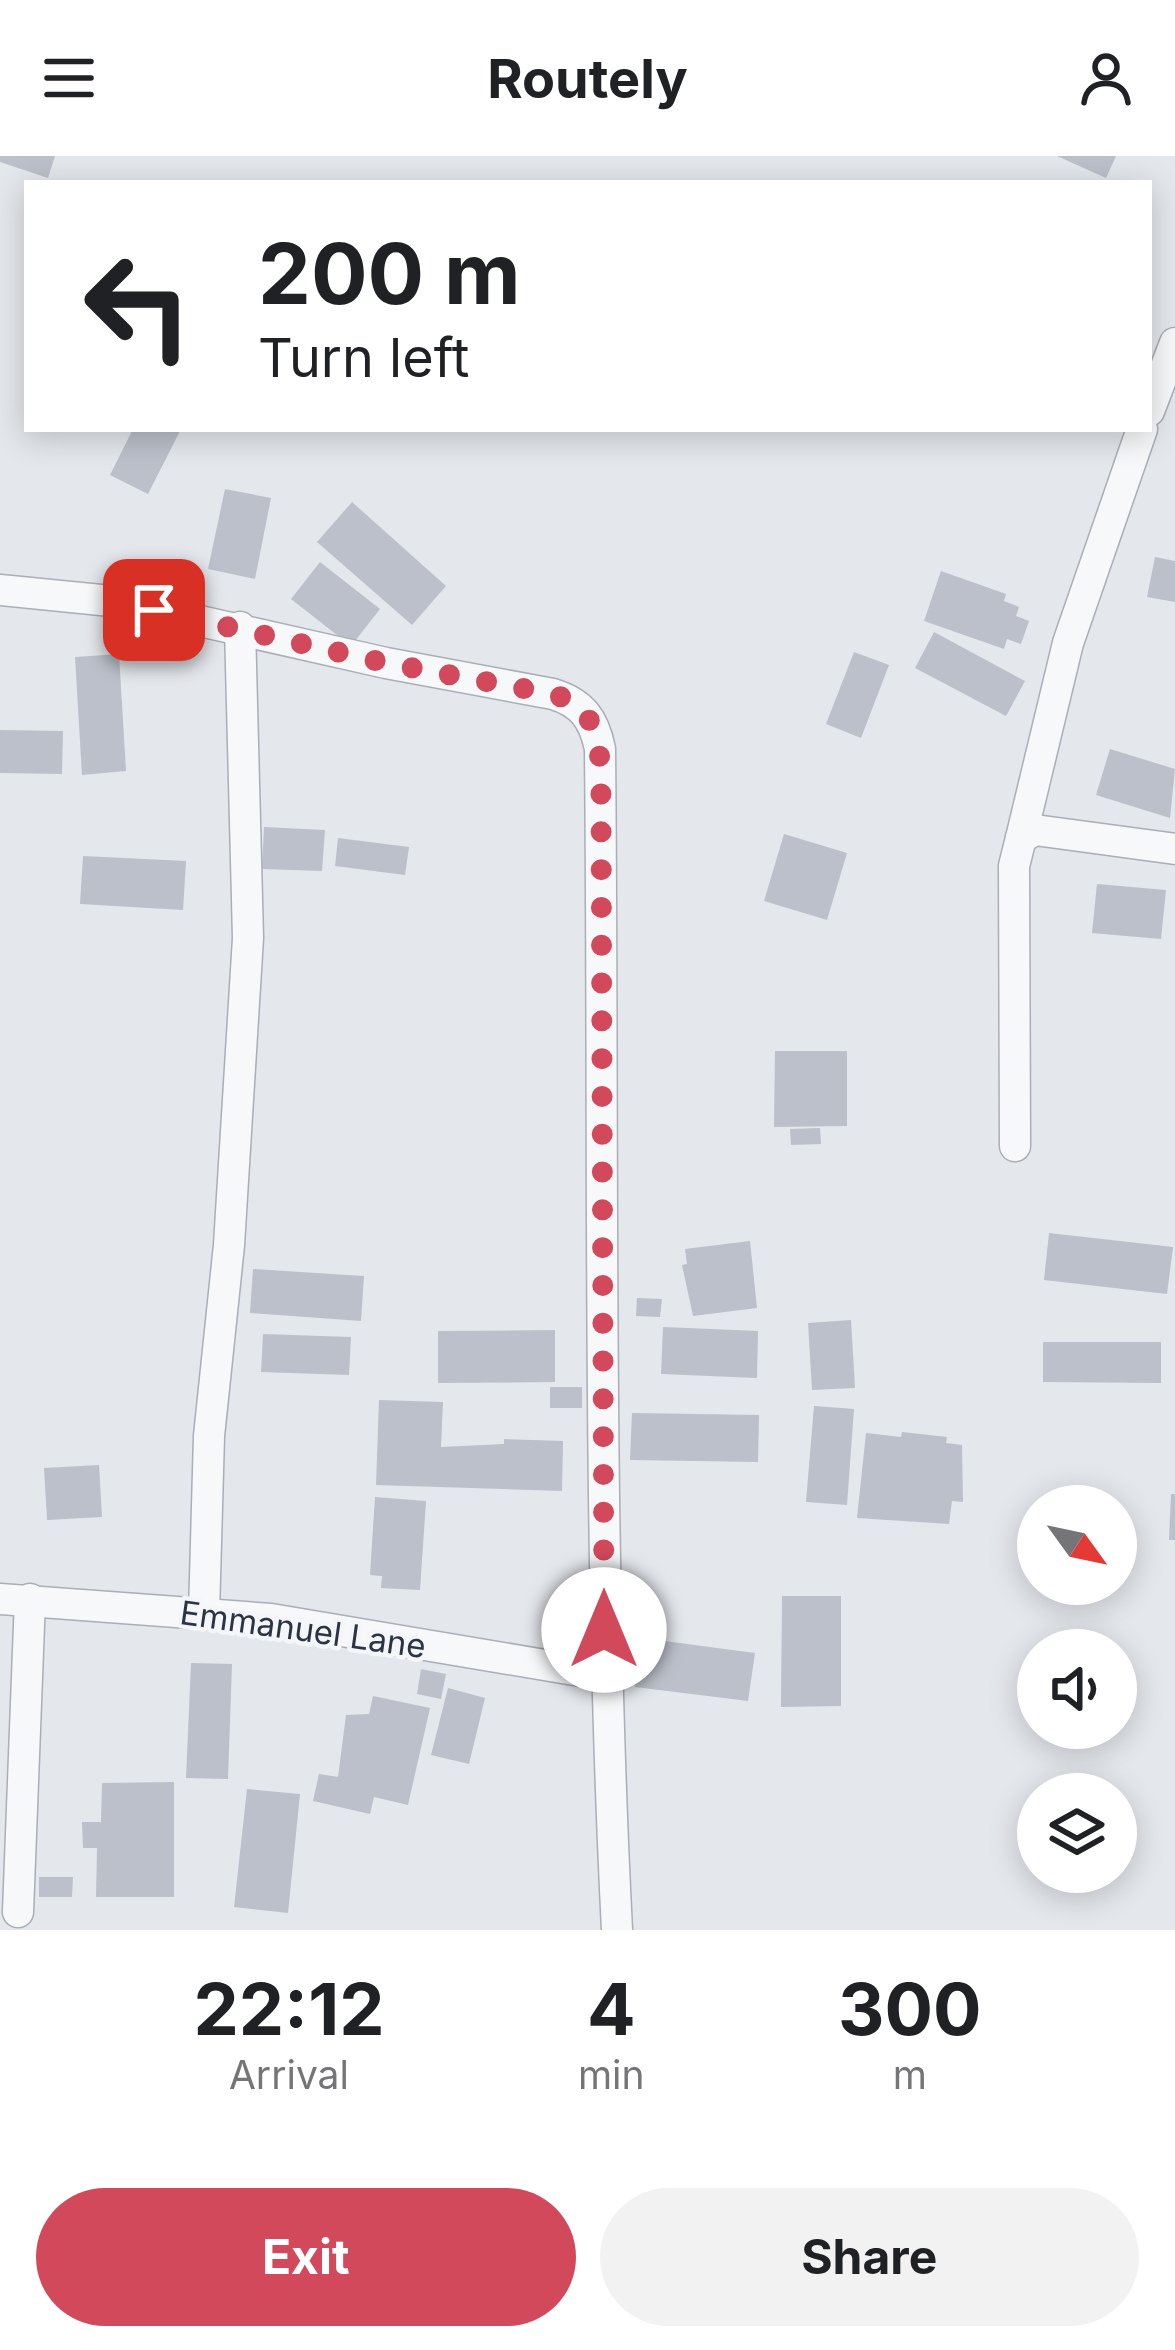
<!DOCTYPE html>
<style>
body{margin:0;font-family:Inter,sans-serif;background:#f2f2f2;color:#202124;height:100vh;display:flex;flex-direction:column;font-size:45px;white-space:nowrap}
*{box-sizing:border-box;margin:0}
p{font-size:39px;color:#757577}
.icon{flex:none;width:66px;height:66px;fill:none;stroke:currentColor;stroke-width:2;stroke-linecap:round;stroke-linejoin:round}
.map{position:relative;height:1774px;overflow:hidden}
.panel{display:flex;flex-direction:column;background:#fff;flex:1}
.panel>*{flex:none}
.banner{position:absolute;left:24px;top:24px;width:1128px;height:252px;border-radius:0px;box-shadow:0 6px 30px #0003;background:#fff;color:#202124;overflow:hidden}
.needle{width:78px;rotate:123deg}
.tools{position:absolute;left:1017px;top:1329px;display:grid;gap:24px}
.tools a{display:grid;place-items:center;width:120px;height:120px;border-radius:50%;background:#fff;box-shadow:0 6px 30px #0003;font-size:60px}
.pin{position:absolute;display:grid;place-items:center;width:102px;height:102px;color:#fff;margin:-51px;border-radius:24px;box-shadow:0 6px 18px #0006}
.me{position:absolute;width:132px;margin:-66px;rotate:0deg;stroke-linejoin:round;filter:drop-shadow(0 0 9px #0008)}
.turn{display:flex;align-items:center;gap:42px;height:252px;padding:0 36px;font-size:54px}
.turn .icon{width:156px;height:156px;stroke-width:2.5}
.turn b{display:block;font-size:84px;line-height:102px}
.eta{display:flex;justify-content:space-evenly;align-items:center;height:204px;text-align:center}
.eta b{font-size:72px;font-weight:700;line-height:84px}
.action{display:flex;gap:24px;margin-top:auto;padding:24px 36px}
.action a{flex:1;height:138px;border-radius:72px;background:#d1495b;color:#fff;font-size:48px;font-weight:700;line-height:138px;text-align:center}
.action a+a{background:#f2f2f2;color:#202124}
header{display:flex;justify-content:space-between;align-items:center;height:156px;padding:0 36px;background:#fff;font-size:54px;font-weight:700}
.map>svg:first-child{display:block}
.building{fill:#bbc0ca}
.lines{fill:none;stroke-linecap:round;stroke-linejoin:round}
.street-casing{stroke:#a9aeb7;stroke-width:33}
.street{stroke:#f7f8fa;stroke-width:30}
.route{stroke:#d1495b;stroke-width:21;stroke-dasharray:0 37.8}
.labels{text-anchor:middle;stroke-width:9;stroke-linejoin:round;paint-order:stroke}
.street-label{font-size:33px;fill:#2b3445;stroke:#f4f6f9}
</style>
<header><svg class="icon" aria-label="menu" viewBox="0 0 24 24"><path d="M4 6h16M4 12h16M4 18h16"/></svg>Routely<svg class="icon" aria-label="person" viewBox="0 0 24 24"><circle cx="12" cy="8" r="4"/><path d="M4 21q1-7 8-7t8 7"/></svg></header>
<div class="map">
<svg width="1175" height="1774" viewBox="0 0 1175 1774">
<rect width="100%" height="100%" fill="#e4e7ec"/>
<g class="building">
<polygon points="0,0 55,0 48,22 0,6"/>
<polygon points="1057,0 1116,0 1106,22"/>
<polygon points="133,273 181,273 148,338 110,319"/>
<polygon points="225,333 271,342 255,423 208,413"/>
<polygon points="352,346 446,430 412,469 317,386"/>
<polygon points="1155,401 1175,405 1175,446 1147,441"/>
<polygon points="320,406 380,453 351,490 291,443"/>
<polygon points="941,415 1006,438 1004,445 1019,451 1016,460 1029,465 1021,488 1007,483 1004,493 924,465"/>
<polygon points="934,476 1025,525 1006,560 915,512"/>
<polygon points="854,496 889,509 861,582 826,568"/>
<polygon points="119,498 126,615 82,619 75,501"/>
<polygon points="0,574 63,575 62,618 0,617"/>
<polygon points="1110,593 1175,613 1170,662 1096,639"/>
<polygon points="264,671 325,674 322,715 262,713"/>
<polygon points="784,678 847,697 827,764 764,745"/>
<polygon points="338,682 409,691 405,719 335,710"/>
<polygon points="83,700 186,705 183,754 80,748"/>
<polygon points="1097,728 1166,734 1161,783 1092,777"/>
<polygon points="775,895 847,895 847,970 774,971"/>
<polygon points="820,972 821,988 791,989 790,973"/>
<polygon points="1049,1077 1173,1091 1167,1138 1044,1124"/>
<polygon points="750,1085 757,1152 693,1160 682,1109 687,1108 685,1093"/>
<polygon points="253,1113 364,1120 361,1165 250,1157"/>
<polygon points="637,1142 662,1143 660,1161 636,1160"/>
<polygon points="851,1164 855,1232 812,1234 808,1167"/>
<polygon points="663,1171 758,1175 757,1222 661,1218"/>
<polygon points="555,1174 555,1226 438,1227 438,1175"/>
<polygon points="263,1178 351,1181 349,1219 261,1216"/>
<polygon points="1043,1186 1161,1186 1161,1227 1043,1226"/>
<rect x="550" y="1231" width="32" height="21"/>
<polygon points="379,1244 443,1246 441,1291 504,1288 504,1283 563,1285 562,1335 376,1329"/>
<polygon points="814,1250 854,1253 847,1349 806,1346"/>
<polygon points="632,1257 759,1259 758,1306 630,1304"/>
<polygon points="902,1276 947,1281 946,1287 962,1289 963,1346 952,1345 949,1368 857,1362 866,1277 901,1281"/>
<polygon points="99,1309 102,1361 47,1364 44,1312"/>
<polygon points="1171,1338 1175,1338 1175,1384 1169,1384"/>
<polygon points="375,1341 426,1345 420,1434 381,1432 382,1420 370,1419"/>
<polygon points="782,1440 841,1440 841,1550 781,1551"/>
<polygon points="642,1482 755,1497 748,1545 635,1531"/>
<polygon points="191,1507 232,1508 228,1623 186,1622"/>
<polygon points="421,1513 446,1518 441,1543 417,1538"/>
<polygon points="448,1532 485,1542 469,1608 431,1599"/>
<polygon points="373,1540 430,1552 408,1649 374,1641 370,1658 313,1645 319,1618 338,1621 346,1559 369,1558"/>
<polygon points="174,1626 174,1741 96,1741 97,1692 83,1692 82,1666 101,1666 102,1627"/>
<polygon points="247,1633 300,1638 288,1757 234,1751"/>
<polygon points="39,1721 73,1721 72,1741 39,1741"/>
</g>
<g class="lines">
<g class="street-casing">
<g id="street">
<polyline points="1149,255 1175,187"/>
<path d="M 0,434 L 111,445 L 386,507 L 553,538 C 582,547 594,563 600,593 C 604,986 597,1381 617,1774"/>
<polyline points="1021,682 1068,487 1142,273"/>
<polyline points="1015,990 1014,710 1021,682 1035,674 1175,693"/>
<polyline points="0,1443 271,1463 604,1519"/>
<polyline points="204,1457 209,1280 229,1089 248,782 240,471"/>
<polyline points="18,1756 30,1443"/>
</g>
</g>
<use href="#street" class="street"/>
</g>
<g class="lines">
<path class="route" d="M 154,454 L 386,507 L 553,538 C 603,554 600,594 601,640 L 604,1474"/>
</g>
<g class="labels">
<g class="street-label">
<text transform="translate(303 1473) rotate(8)" y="12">Emmanuel Lane</text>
</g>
</g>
</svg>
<div class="tools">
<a><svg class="needle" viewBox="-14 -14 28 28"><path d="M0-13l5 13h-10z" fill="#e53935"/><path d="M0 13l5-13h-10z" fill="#757577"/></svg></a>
<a><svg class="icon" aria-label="sound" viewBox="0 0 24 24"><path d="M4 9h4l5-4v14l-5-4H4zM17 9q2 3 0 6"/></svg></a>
<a><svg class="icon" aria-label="layers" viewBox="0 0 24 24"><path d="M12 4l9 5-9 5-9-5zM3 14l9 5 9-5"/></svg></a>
</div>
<div class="pin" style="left:154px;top:454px;background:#d93025"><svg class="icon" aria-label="arrive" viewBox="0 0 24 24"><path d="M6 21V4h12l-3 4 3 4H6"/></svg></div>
<svg class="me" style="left:604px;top:1474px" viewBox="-20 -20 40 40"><circle r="19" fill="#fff"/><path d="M0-13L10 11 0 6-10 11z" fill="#d1495b"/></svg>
<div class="banner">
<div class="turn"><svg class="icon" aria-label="left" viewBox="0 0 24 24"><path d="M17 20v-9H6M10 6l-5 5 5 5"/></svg><div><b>200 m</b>Turn left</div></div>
</div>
</div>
<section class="panel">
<div class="eta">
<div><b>22:12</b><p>Arrival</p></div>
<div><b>4</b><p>min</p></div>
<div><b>300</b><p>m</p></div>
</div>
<div class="action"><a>Exit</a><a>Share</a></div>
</section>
